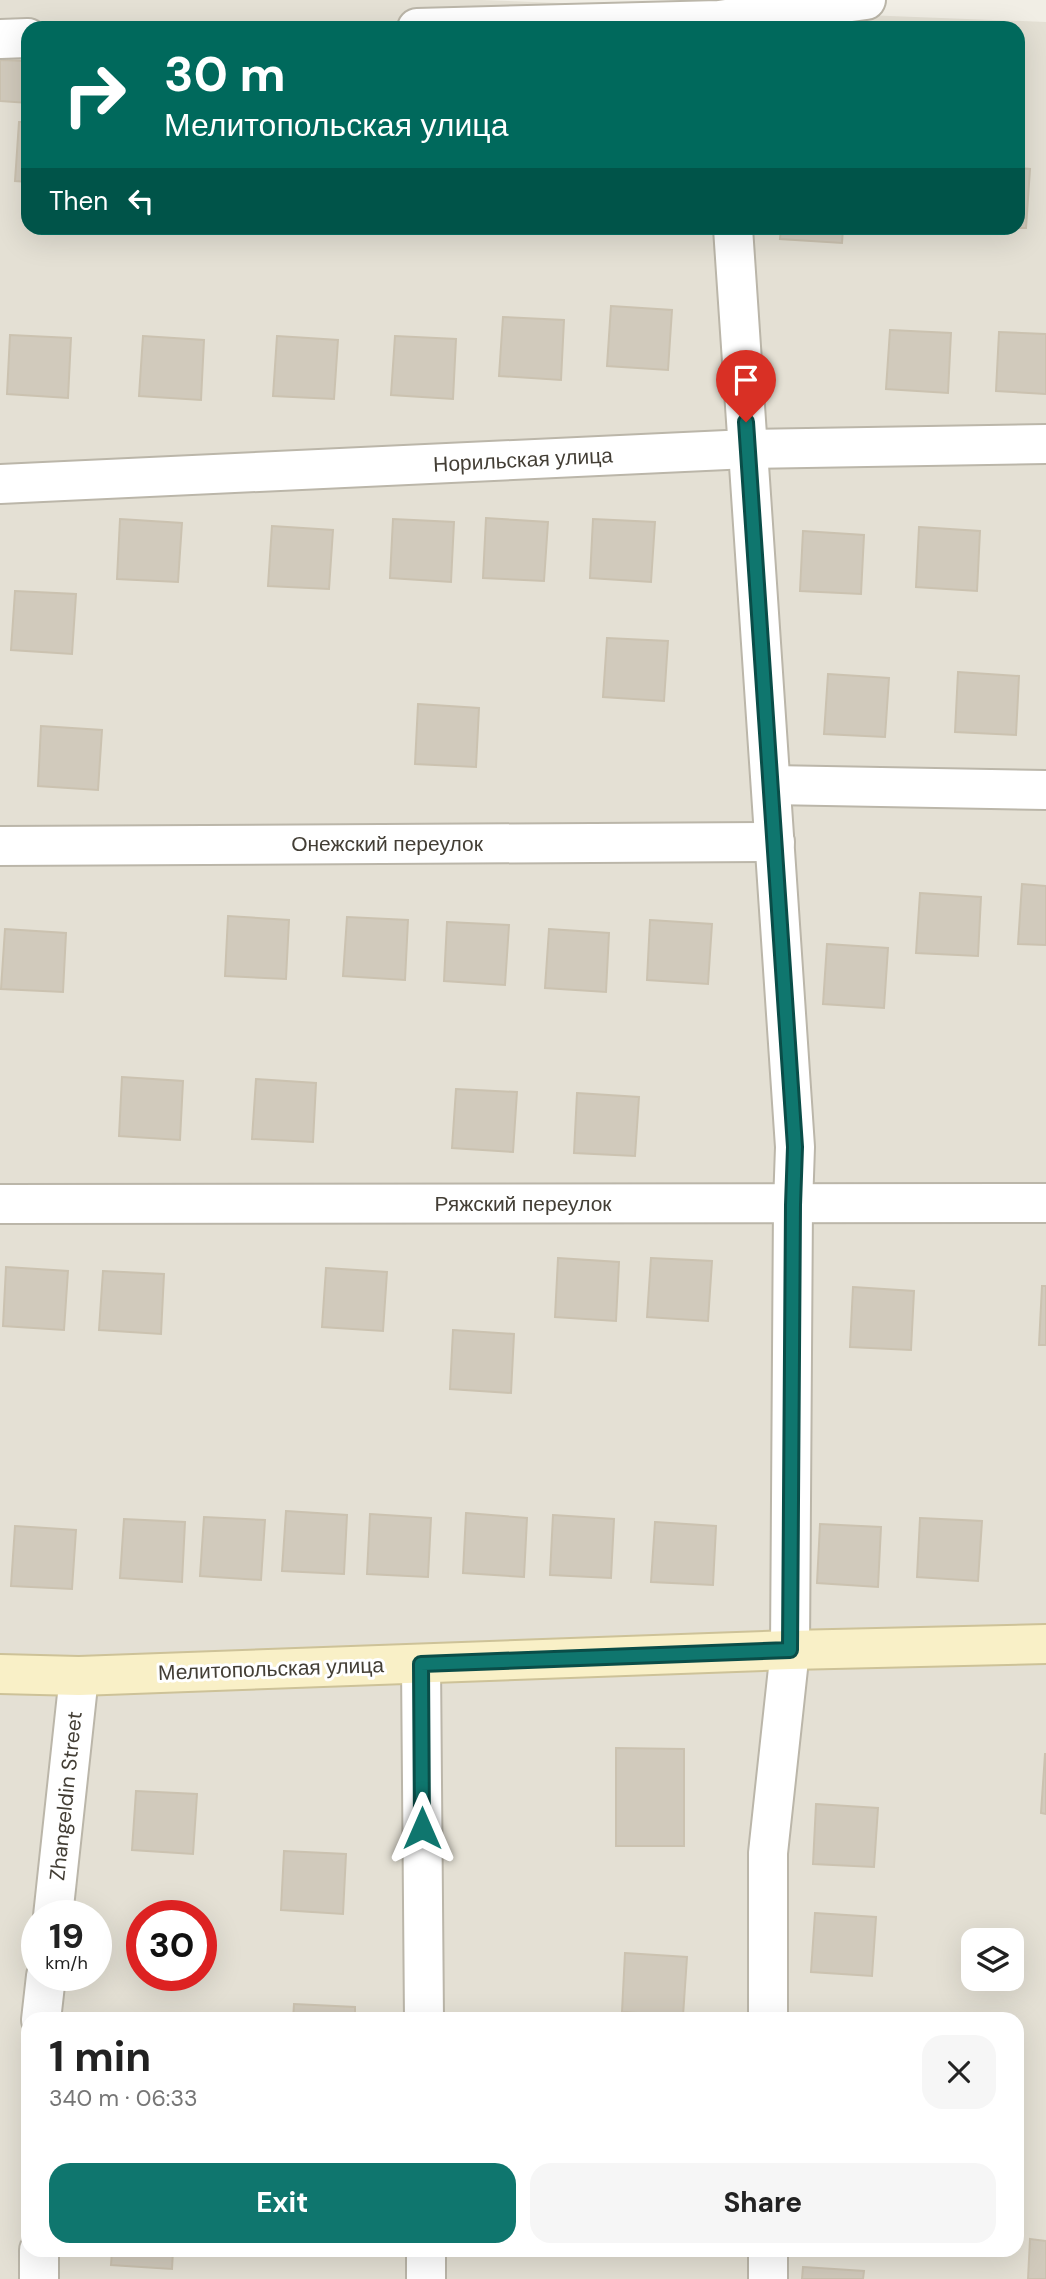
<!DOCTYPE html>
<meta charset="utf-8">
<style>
body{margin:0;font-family:"DM Sans",sans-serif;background:#f6f6f6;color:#222;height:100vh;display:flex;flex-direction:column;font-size:26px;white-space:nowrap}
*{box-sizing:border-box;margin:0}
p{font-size:23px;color:#767676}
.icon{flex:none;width:38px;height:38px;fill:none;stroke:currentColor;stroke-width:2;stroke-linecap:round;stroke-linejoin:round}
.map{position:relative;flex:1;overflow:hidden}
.details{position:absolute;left:21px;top:2012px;width:1003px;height:245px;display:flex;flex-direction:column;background:#fff;border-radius:21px;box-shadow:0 7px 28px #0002}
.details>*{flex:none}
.top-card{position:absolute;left:21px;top:21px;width:1004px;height:214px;border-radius:21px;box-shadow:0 7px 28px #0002;background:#00695c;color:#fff;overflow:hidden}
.fabs{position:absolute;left:961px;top:1928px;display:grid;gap:14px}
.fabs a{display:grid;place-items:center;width:63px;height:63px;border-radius:14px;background:#fff;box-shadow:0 7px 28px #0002;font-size:35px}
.speed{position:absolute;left:21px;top:1900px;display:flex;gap:14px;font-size:35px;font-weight:700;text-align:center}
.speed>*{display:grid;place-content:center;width:91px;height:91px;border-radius:50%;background:#fff;box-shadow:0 7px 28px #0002;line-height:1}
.speed small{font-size:18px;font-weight:400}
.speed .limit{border:10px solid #d22;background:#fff;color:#111}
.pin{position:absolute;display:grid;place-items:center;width:60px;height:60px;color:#fff;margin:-72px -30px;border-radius:50% 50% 50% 0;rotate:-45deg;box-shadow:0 0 7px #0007}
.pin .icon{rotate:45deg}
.me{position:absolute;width:77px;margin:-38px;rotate:0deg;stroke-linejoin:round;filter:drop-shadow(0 0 5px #0008)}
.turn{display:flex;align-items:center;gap:24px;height:147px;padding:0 28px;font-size:32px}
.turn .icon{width:91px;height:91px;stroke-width:2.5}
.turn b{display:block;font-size:49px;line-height:60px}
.then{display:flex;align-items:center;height:66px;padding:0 28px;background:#0003;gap:14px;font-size:26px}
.round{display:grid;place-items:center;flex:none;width:74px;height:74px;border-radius:21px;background:#f6f6f6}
.head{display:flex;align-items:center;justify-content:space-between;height:119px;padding:0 28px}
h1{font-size:42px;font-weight:700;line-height:52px}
.button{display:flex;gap:14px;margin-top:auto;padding:14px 28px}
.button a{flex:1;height:80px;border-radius:21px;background:#0f766e;color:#fff;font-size:28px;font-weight:700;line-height:80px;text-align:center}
.button a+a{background:#f6f6f6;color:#222}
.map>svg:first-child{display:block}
.residential{fill:#e4e0d4;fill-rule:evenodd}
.building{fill:#d1cabc;stroke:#cbc2b0;stroke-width:2}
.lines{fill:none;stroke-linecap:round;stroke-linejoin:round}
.street-casing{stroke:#bbb6a9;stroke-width:42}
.secondary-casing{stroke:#cdc298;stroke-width:42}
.street{stroke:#fff;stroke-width:38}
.secondary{stroke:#f9f0c7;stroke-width:38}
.route-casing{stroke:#0a4d48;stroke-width:18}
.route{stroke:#0f766e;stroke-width:12}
.labels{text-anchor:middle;stroke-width:6;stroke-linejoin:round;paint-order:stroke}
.street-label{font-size:21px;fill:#433e35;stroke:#fff}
</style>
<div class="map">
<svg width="1046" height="2279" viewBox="0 0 1046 2279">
<rect width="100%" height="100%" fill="#f1eee5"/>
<path class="residential" d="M 0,0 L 482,0 L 1046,22 L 1046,2279 L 0,2279 ZM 28,28 L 1018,28 L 1018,228 L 28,228 ZM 37,1916 L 96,1916 L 96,1976 L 37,1976 ZM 142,1916 L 201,1916 L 201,1976 L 142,1976 ZM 973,1941 L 1012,1941 L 1012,1979 L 973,1979 ZM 28,2020 L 1017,2020 L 1017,2250 L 28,2250 Z"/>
<g class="building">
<polygon points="0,60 28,61 28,103 0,101"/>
<polygon points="19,122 28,122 28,182 15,181"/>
<polygon points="1018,168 1030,169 1026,228 1009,228 1018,228"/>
<polygon points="781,228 843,228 842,243 780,239"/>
<polygon points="611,306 672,310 668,370 607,366"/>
<polygon points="503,317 564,320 561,380 499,376"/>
<polygon points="890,330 951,333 948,393 886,389"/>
<polygon points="999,332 1046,334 1046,394 996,391"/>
<polygon points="10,335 71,338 68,398 7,394"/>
<polygon points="143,336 204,340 201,400 139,396"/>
<polygon points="277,336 338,340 334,399 273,396"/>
<polygon points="395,336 456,339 453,399 391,395"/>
<polygon points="486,518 548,522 544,581 483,578"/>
<polygon points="120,519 182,523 178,582 117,579"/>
<polygon points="393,519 454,522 451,582 390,578"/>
<polygon points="593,519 655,522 651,582 590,578"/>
<polygon points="272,526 333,530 329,589 268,586"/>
<polygon points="919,527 980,531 977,591 916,587"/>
<polygon points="803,531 864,535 861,594 800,591"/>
<polygon points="15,591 76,594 72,654 11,650"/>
<polygon points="607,638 668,641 664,701 603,697"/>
<polygon points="958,672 1019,676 1016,735 955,732"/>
<polygon points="828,674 889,678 885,737 824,734"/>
<polygon points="418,704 479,708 476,767 415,764"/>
<polygon points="41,726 102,730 98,790 38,786"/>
<polygon points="1022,884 1046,886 1046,945 1018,944"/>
<polygon points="920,893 981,897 978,956 916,953"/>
<polygon points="228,916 289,920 286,979 225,976"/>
<polygon points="347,917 408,920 405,980 343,976"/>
<polygon points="650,920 712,924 708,984 647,980"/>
<polygon points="447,922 509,925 505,985 444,981"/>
<polygon points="5,929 66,933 63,992 1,989"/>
<polygon points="549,929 609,933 606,992 545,988"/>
<polygon points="827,944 888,948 884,1008 823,1004"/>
<polygon points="122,1077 183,1081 180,1140 119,1136"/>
<polygon points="256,1079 316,1083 313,1142 252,1139"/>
<polygon points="456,1089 517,1092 513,1152 452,1148"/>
<polygon points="577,1093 639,1097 635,1156 574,1153"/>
<polygon points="558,1258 619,1262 616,1321 555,1317"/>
<polygon points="651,1258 712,1261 708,1321 647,1317"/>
<polygon points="6,1267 68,1271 64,1330 3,1326"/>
<polygon points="326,1268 387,1272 383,1331 322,1327"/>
<polygon points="103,1271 164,1274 161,1334 99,1330"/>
<polygon points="1042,1286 1046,1286 1046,1345 1039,1345"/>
<polygon points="853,1287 914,1291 911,1350 850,1347"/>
<polygon points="453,1330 514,1334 511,1393 450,1389"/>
<polygon points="286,1511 347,1515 344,1574 282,1571"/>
<polygon points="466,1513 527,1518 524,1577 463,1573"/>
<polygon points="370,1514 431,1518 428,1577 367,1574"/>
<polygon points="553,1515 614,1519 611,1578 550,1575"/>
<polygon points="204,1517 265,1520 261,1580 200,1576"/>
<polygon points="920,1518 982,1521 978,1581 917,1577"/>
<polygon points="124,1519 185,1522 182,1582 120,1578"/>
<polygon points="655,1522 716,1526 713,1585 651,1582"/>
<polygon points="820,1524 881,1527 878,1587 817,1583"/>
<polygon points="15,1526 76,1530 72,1589 11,1586"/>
<polygon points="616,1748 684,1749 684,1846 616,1846"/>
<polygon points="1045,1754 1046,1754 1046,1814 1041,1813"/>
<polygon points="136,1791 197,1794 193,1854 132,1850"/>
<polygon points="816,1804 878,1808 874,1867 813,1864"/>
<polygon points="284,1851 346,1854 343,1914 281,1910"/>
<polygon points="815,1913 876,1917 872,1976 811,1972"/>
<polygon points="625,1953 687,1957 683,2016 622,2012"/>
<polygon points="294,2004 355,2007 355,2020 293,2020"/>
<polygon points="1030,2239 1046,2241 1046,2279 1028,2279"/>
<polygon points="112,2250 173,2250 172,2269 111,2265"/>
<polygon points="803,2267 864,2271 863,2279 802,2279"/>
</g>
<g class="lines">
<g class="street-casing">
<g id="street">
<polyline points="417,28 719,20 866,0"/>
<polyline points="0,39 28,38"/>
<polyline points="733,228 795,1147 793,1205 790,1650 768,1853 768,2020"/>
<polyline points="0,484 748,449 1046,444"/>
<polyline points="771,785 1046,790"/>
<polyline points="0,846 775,842"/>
<polyline points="0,1204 1046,1203"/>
<polyline points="421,1664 424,2020"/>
<polyline points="53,1916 79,1676"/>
<polyline points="41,2020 46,1976"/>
<polyline points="39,2250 39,2279"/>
<polyline points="426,2250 426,2279"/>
<polyline points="768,2250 768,2279"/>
</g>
</g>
<g class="secondary-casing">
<polyline id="secondary" points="0,1674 79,1676 790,1650 1046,1644"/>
</g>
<use href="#street" class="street"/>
<use href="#secondary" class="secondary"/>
</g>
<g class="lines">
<g class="route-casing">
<polyline id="route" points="422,1828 421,1664 790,1650 793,1205 795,1147 746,422"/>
</g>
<use href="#route" class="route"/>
</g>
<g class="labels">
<g class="street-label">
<text transform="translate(523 460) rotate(-3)" y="7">Норильская улица</text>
<text x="387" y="851">Онежский переулок</text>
<text x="523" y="1211">Ряжский переулок</text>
<text transform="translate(271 1669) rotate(-2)" y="7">Мелитопольская улица</text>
<text transform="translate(66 1796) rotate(-84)" y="7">Zhangeldin Street</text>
</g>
</g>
</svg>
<div class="fabs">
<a><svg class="icon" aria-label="layers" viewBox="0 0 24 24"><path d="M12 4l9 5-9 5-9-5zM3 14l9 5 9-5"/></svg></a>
</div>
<div class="speed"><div>19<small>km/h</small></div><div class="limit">30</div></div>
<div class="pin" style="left:746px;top:422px;background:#d93025"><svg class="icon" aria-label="arrive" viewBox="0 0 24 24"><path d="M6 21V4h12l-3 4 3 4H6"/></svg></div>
<svg class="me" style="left:422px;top:1828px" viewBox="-20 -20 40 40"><path d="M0-17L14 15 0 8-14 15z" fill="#0f766e" stroke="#fff" stroke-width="4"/></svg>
<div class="top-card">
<div class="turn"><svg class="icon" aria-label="right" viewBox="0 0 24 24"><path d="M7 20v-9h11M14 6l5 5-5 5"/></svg><div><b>30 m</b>Мелитопольская улица</div></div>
<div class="then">Then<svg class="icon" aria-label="left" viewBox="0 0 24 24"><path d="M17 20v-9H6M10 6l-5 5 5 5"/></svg></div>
</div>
<section class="details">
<div class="head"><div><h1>1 min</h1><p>340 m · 06:33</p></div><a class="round"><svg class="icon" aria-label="close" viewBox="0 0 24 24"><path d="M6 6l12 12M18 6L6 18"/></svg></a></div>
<div class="button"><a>Exit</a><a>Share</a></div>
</section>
</div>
